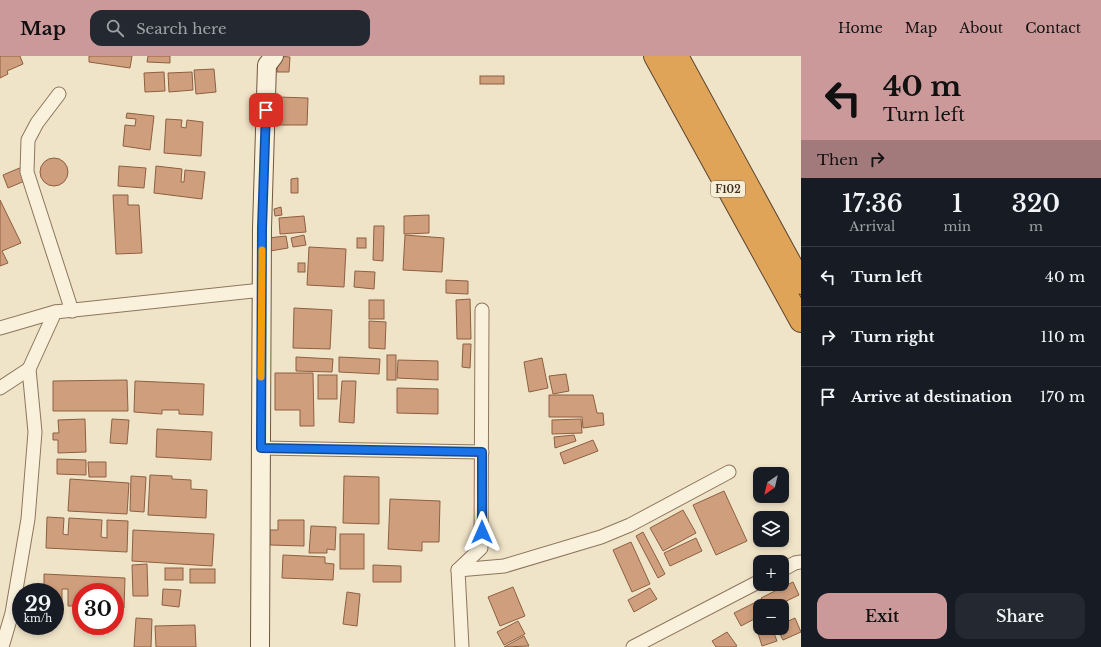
<!DOCTYPE html>
<meta charset="utf-8">
<style>
body{margin:0;font-family:"Libre Baskerville",serif;background:#242831;color:#f1f3f6;height:100vh;display:flex;flex-direction:column;font-size:15px;white-space:nowrap}
*{box-sizing:border-box;margin:0}
p{font-size:13px;color:#9ea1a6}
.icon{flex:none;width:22px;height:22px;fill:none;stroke:currentColor;stroke-width:2;stroke-linecap:round;stroke-linejoin:round}
.map{position:relative;flex:1;overflow:hidden}
.side{display:flex;flex-direction:column;background:#171b24;width:300px}
.side>*{flex:none}
.banner{background:#cc999b;color:#111;overflow:hidden}
.needle{width:26px;rotate:214deg}
.buttons{position:absolute;left:753px;top:411px;display:grid;gap:8px}
.buttons a{display:grid;place-items:center;width:36px;height:36px;border-radius:8px;background:#171b24;box-shadow:0 2px 6px #0003;font-size:20px}
.speed{position:absolute;left:12px;top:527px;display:flex;gap:8px;font-size:20px;font-weight:700;text-align:center}
.speed>*{display:grid;place-content:center;width:52px;height:52px;border-radius:50%;background:#171b24;box-shadow:0 2px 6px #0003;line-height:1}
.speed small{font-size:10px;font-weight:400}
.speed .limit{border:6px solid #d22;background:#fff;color:#111}
.pin{position:absolute;display:grid;place-items:center;width:34px;height:34px;color:#fff;margin:-17px;border-radius:8px;box-shadow:0 2px 6px #0006}
.me{position:absolute;width:44px;margin:-22px;rotate:0deg;stroke-linejoin:round;filter:drop-shadow(0 0 3px #0008)}
.turn{display:flex;align-items:center;gap:14px;height:84px;padding:0 16px;font-size:18px}
.turn .icon{width:52px;height:52px;stroke-width:2.5}
.turn b{display:block;font-size:28px;line-height:34px}
.then{display:flex;align-items:center;height:38px;padding:0 16px;background:#0003;gap:8px;font-size:15px}
.eta{display:flex;justify-content:space-evenly;align-items:center;height:68px;text-align:center}
.eta b{font-size:24px;font-weight:600;line-height:28px}
.cta{display:flex;gap:8px;margin-top:auto;padding:8px 16px}
.cta a{flex:1;height:46px;border-radius:12px;background:#cc999b;color:#111;font-size:16px;font-weight:600;line-height:46px;text-align:center}
.cta a+a{background:#242831;color:#f1f3f6}
ul{padding:0;list-style:none}
li{display:flex;align-items:center;gap:12px;height:60px;padding:0 16px;border-top:1px solid #363941}
li div{flex:1}
li b{display:block;font-size:15px}
li em{font-style:normal}
header{display:flex;align-items:center;gap:24px;box-sizing:border-box;height:56px;padding:0 20px;background:#cc999b;color:#111}
header strong{font-size:19px}
nav{display:flex;gap:22px;margin-inline-start:auto;font-size:14px}
.search{width:280px;height:36px;background:#242831;display:flex;align-items:center;gap:10px;box-sizing:border-box;padding:0 14px;border-radius:12px;color:#9ea1a6;font-size:15px}
main{display:flex;flex:1;min-height:0}
.map>svg:first-child{display:block}
.building{fill:#cf9f7d;stroke:#8d5f41}
.lines{fill:none;stroke-linecap:round;stroke-linejoin:round}
.street-casing{stroke:#8d765c;stroke-width:15}
.secondary-casing{stroke:#6f573f;stroke-width:20}
.highway-casing{stroke:#5b4430;stroke-width:24}
.street{stroke:#faf1dc;stroke-width:13}
.secondary{stroke:#faf1dc;stroke-width:18}
.highway{stroke:#e0a458;stroke-width:22}
.route-casing{stroke:#114b97;stroke-width:10}
.route{stroke:#1a73e8;stroke-width:7}
.slow{stroke:#f59e0b;stroke-width:7}
.labels{text-anchor:middle;stroke-width:3;stroke-linejoin:round;paint-order:stroke}
.shield{fill:#f7eed8;stroke:#756857;stroke-width:1}
.shield-label{font-size:10px;font-weight:bold;fill:#3d2e20}
</style>
<header>
<strong>Map</strong>
<div class="search"><svg class="icon" aria-label="search" viewBox="0 0 24 24"><circle cx="10" cy="10" r="6"/><path d="M15 15l6 6"/></svg>Search here</div>
<nav><a>Home</a><a>Map</a><a>About</a><a>Contact</a></nav>
</header>
<main>
<div class="map">
<svg width="801" height="591" viewBox="0 0 801 591">
<rect width="100%" height="100%" fill="#f0e4c8"/>
<g class="building">
<polygon points="0,0 20,0 23,8 7,15 8,18 0,22"/>
<polygon points="89,0 132,0 130,12 89,6"/>
<polygon points="148,0 170,0 170,7 147,6"/>
<polygon points="278,0 290,1 289,16 277,16"/>
<polygon points="214,13 216,36 196,38 194,14"/>
<polygon points="164,16 165,35 145,36 144,17"/>
<polygon points="192,16 193,34 169,36 168,17"/>
<rect x="480" y="20" width="24" height="8"/>
<polygon points="278,41 308,42 307,69 278,69"/>
<polygon points="127,57 154,60 150,94 123,90 125,69 135,70 136,63 126,62"/>
<polygon points="166,63 182,64 181,71 186,72 187,64 203,66 201,100 164,97"/>
<circle cx="54" cy="116" r="14"/>
<polygon points="119,110 146,112 144,132 118,130"/>
<polygon points="156,110 182,113 181,126 184,126 185,114 205,116 202,143 154,137"/>
<polygon points="22,111 27,124 8,132 3,119"/>
<polygon points="298,122 298,137 291,137 291,123"/>
<polygon points="113,139 128,139 128,149 139,149 142,197 116,198"/>
<polygon points="0,144 21,187 2,195 8,207 0,210"/>
<polygon points="281,151 282,159 275,160 274,153"/>
<polygon points="429,159 429,177 404,178 404,160"/>
<polygon points="304,160 306,176 280,178 279,162"/>
<polygon points="374,170 384,170 383,205 373,204"/>
<polygon points="304,179 306,189 293,191 291,182"/>
<polygon points="405,179 444,182 442,216 403,214"/>
<polygon points="286,180 288,192 270,195 268,182"/>
<rect x="357" y="182" width="9" height="10"/>
<polygon points="309,191 346,193 344,231 307,229"/>
<rect x="298" y="207" width="7" height="9"/>
<polygon points="355,215 375,216 374,233 354,231"/>
<polygon points="446,224 468,225 468,238 446,237"/>
<polygon points="470,243 471,283 457,283 456,244"/>
<rect x="369" y="244" width="15" height="19"/>
<polygon points="294,252 332,254 330,293 293,292"/>
<polygon points="369,265 386,266 385,293 369,292"/>
<polygon points="463,288 471,288 470,312 462,311"/>
<rect x="387" y="299" width="9" height="25"/>
<polygon points="296,301 333,303 332,316 296,315"/>
<polygon points="339,301 380,303 379,318 339,316"/>
<polygon points="542,302 548,332 529,336 524,306"/>
<polygon points="398,304 438,305 438,324 397,322"/>
<polygon points="275,317 313,317 314,370 300,370 300,354 275,354"/>
<polygon points="566,318 569,335 553,338 549,320"/>
<rect x="318" y="319" width="19" height="24"/>
<polygon points="127,324 128,355 53,355 53,325"/>
<polygon points="135,325 204,328 203,359 179,358 179,354 162,354 162,358 134,356"/>
<polygon points="342,325 356,325 354,367 339,366"/>
<polygon points="397,332 438,333 438,358 397,357"/>
<polygon points="549,339 593,339 597,357 603,357 604,369 583,372 582,361 549,361"/>
<polygon points="85,363 86,396 58,397 58,384 53,384 53,377 59,377 58,364"/>
<polygon points="112,363 129,364 127,388 110,387"/>
<polygon points="581,363 582,377 552,378 552,364"/>
<polygon points="157,373 212,376 211,404 156,401"/>
<polygon points="574,379 576,385 555,392 554,381"/>
<polygon points="593,384 598,395 564,408 560,397"/>
<polygon points="57,403 86,404 86,419 57,418"/>
<polygon points="88,406 106,406 106,421 89,421"/>
<polygon points="150,419 172,420 172,423 191,424 191,433 207,434 206,462 148,459"/>
<polygon points="131,420 146,421 144,456 130,455"/>
<polygon points="344,420 379,421 379,468 343,467"/>
<polygon points="70,423 129,427 127,458 68,455"/>
<polygon points="724,435 747,485 716,499 693,449"/>
<polygon points="390,443 440,445 439,486 422,486 422,495 388,493"/>
<polygon points="683,454 696,477 663,495 650,472"/>
<polygon points="47,461 64,462 63,478 68,479 69,462 102,464 101,481 107,482 107,464 128,465 127,496 46,492"/>
<polygon points="278,464 304,464 304,490 270,489 270,474 278,474"/>
<polygon points="311,470 336,471 335,494 327,493 327,497 309,497"/>
<polygon points="133,474 214,478 212,510 132,505"/>
<polygon points="643,476 665,518 658,522 636,480"/>
<rect x="340" y="478" width="24" height="35"/>
<polygon points="696,482 702,495 670,510 664,497"/>
<polygon points="631,486 650,528 632,536 613,494"/>
<polygon points="283,499 325,501 325,507 334,508 333,524 282,522"/>
<polygon points="147,508 148,540 133,540 132,509"/>
<polygon points="373,509 401,510 401,526 373,526"/>
<rect x="165" y="512" width="18" height="12"/>
<rect x="190" y="513" width="25" height="14"/>
<polygon points="44,518 125,522 124,552 115,552 115,536 102,535 81,536 81,550 68,550 68,533 62,533 62,549 55,549 55,536 44,536"/>
<polygon points="793,526 799,539 776,550 765,550 761,542"/>
<polygon points="513,531 525,560 500,570 488,541"/>
<polygon points="650,532 657,543 634,556 628,544"/>
<polygon points="163,533 181,534 179,551 162,549"/>
<polygon points="347,536 360,538 357,570 343,568"/>
<polygon points="758,545 760,550 760,560 741,570 734,557"/>
<polygon points="136,562 152,563 151,591 134,591"/>
<polygon points="795,562 801,576 783,584 777,572 782,572 782,568"/>
<polygon points="518,565 525,578 504,589 497,576"/>
<polygon points="195,569 196,591 156,591 155,570"/>
<polygon points="772,572 777,585 762,590 758,577"/>
<polygon points="727,576 737,590 734,591 716,591 712,585"/>
<polygon points="524,580 529,590 504,591"/>
</g>
<g class="lines">
<g class="street-casing">
<g id="street">
<polyline points="59,38 37,67 28,84 27,116 72,255"/>
<polyline points="0,272 55,256 262,234"/>
<polyline points="0,332 29,313"/>
<polyline points="261,392 482,396"/>
<polyline points="458,514 504,510 601,481 630,469 729,416"/>
<polyline points="782,514 795,507 801,506"/>
<polyline points="2,591 12,557 28,463 35,376 29,313 55,256"/>
<polyline points="462,591 458,514 481,492 482,254"/>
<polyline points="633,591 760,525"/>
</g>
</g>
<g class="secondary-casing">
<polyline id="secondary" points="260,591 262,172 267,9 274,0"/>
</g>
<g class="highway-casing">
<g id="highway">
<polyline points="655,0 801,265"/>
<polyline points="677,0 801,227"/>
</g>
</g>
<use href="#street" class="street"/>
<use href="#secondary" class="secondary"/>
<use href="#highway" class="highway"/>
</g>
<g class="lines">
<g class="route-casing">
<polyline id="route" points="266,54 262,172 261,392 482,396 482,476"/>
</g>
<use href="#route" class="route"/>
<polyline class="slow" points="261,321 262,194"/>
</g>
<g class="labels">
<rect class="shield" x="711" y="125" width="34" height="16" rx="3"/>
<g class="shield-label">
<text x="728" y="137">F102</text>
</g>
</g>
</svg>
<div class="buttons">
<a><svg class="needle" viewBox="-14 -14 28 28"><path d="M0-13l5 13h-10z" fill="#e53935"/><path d="M0 13l5-13h-10z" fill="#9ea1a6"/></svg></a>
<a><svg class="icon" aria-label="layers" viewBox="0 0 24 24"><path d="M12 4l9 5-9 5-9-5zM3 14l9 5 9-5"/></svg></a>
<a>+</a>
<a>−</a>
</div>
<div class="speed"><div>29<small>km/h</small></div><div class="limit">30</div></div>
<div class="pin" style="left:266px;top:54px;background:#d93025"><svg class="icon" aria-label="arrive" viewBox="0 0 24 24"><path d="M6 21V4h12l-3 4 3 4H6"/></svg></div>
<svg class="me" style="left:482px;top:476px" viewBox="-20 -20 40 40"><path d="M0-17L14 15 0 8-14 15z" fill="#1a73e8" stroke="#fff" stroke-width="4"/></svg>
</div>
<section class="side">
<div class="banner">
<div class="turn"><svg class="icon" aria-label="left" viewBox="0 0 24 24"><path d="M17 20v-9H6M10 6l-5 5 5 5"/></svg><div><b>40 m</b>Turn left</div></div>
<div class="then">Then<svg class="icon" aria-label="right" viewBox="0 0 24 24"><path d="M7 20v-9h11M14 6l5 5-5 5"/></svg></div>
</div>
<div class="eta">
<div><b>17:36</b><p>Arrival</p></div>
<div><b>1</b><p>min</p></div>
<div><b>320</b><p>m</p></div>
</div>
<ul>
<li><svg class="icon" aria-label="left" viewBox="0 0 24 24"><path d="M17 20v-9H6M10 6l-5 5 5 5"/></svg><div><b>Turn left</b></div><em>40 m</em></li>
<li><svg class="icon" aria-label="right" viewBox="0 0 24 24"><path d="M7 20v-9h11M14 6l5 5-5 5"/></svg><div><b>Turn right</b></div><em>110 m</em></li>
<li><svg class="icon" aria-label="arrive" viewBox="0 0 24 24"><path d="M6 21V4h12l-3 4 3 4H6"/></svg><div><b>Arrive at destination</b></div><em>170 m</em></li>
</ul>
<div class="cta"><a>Exit</a><a>Share</a></div>
</section>
</main>
